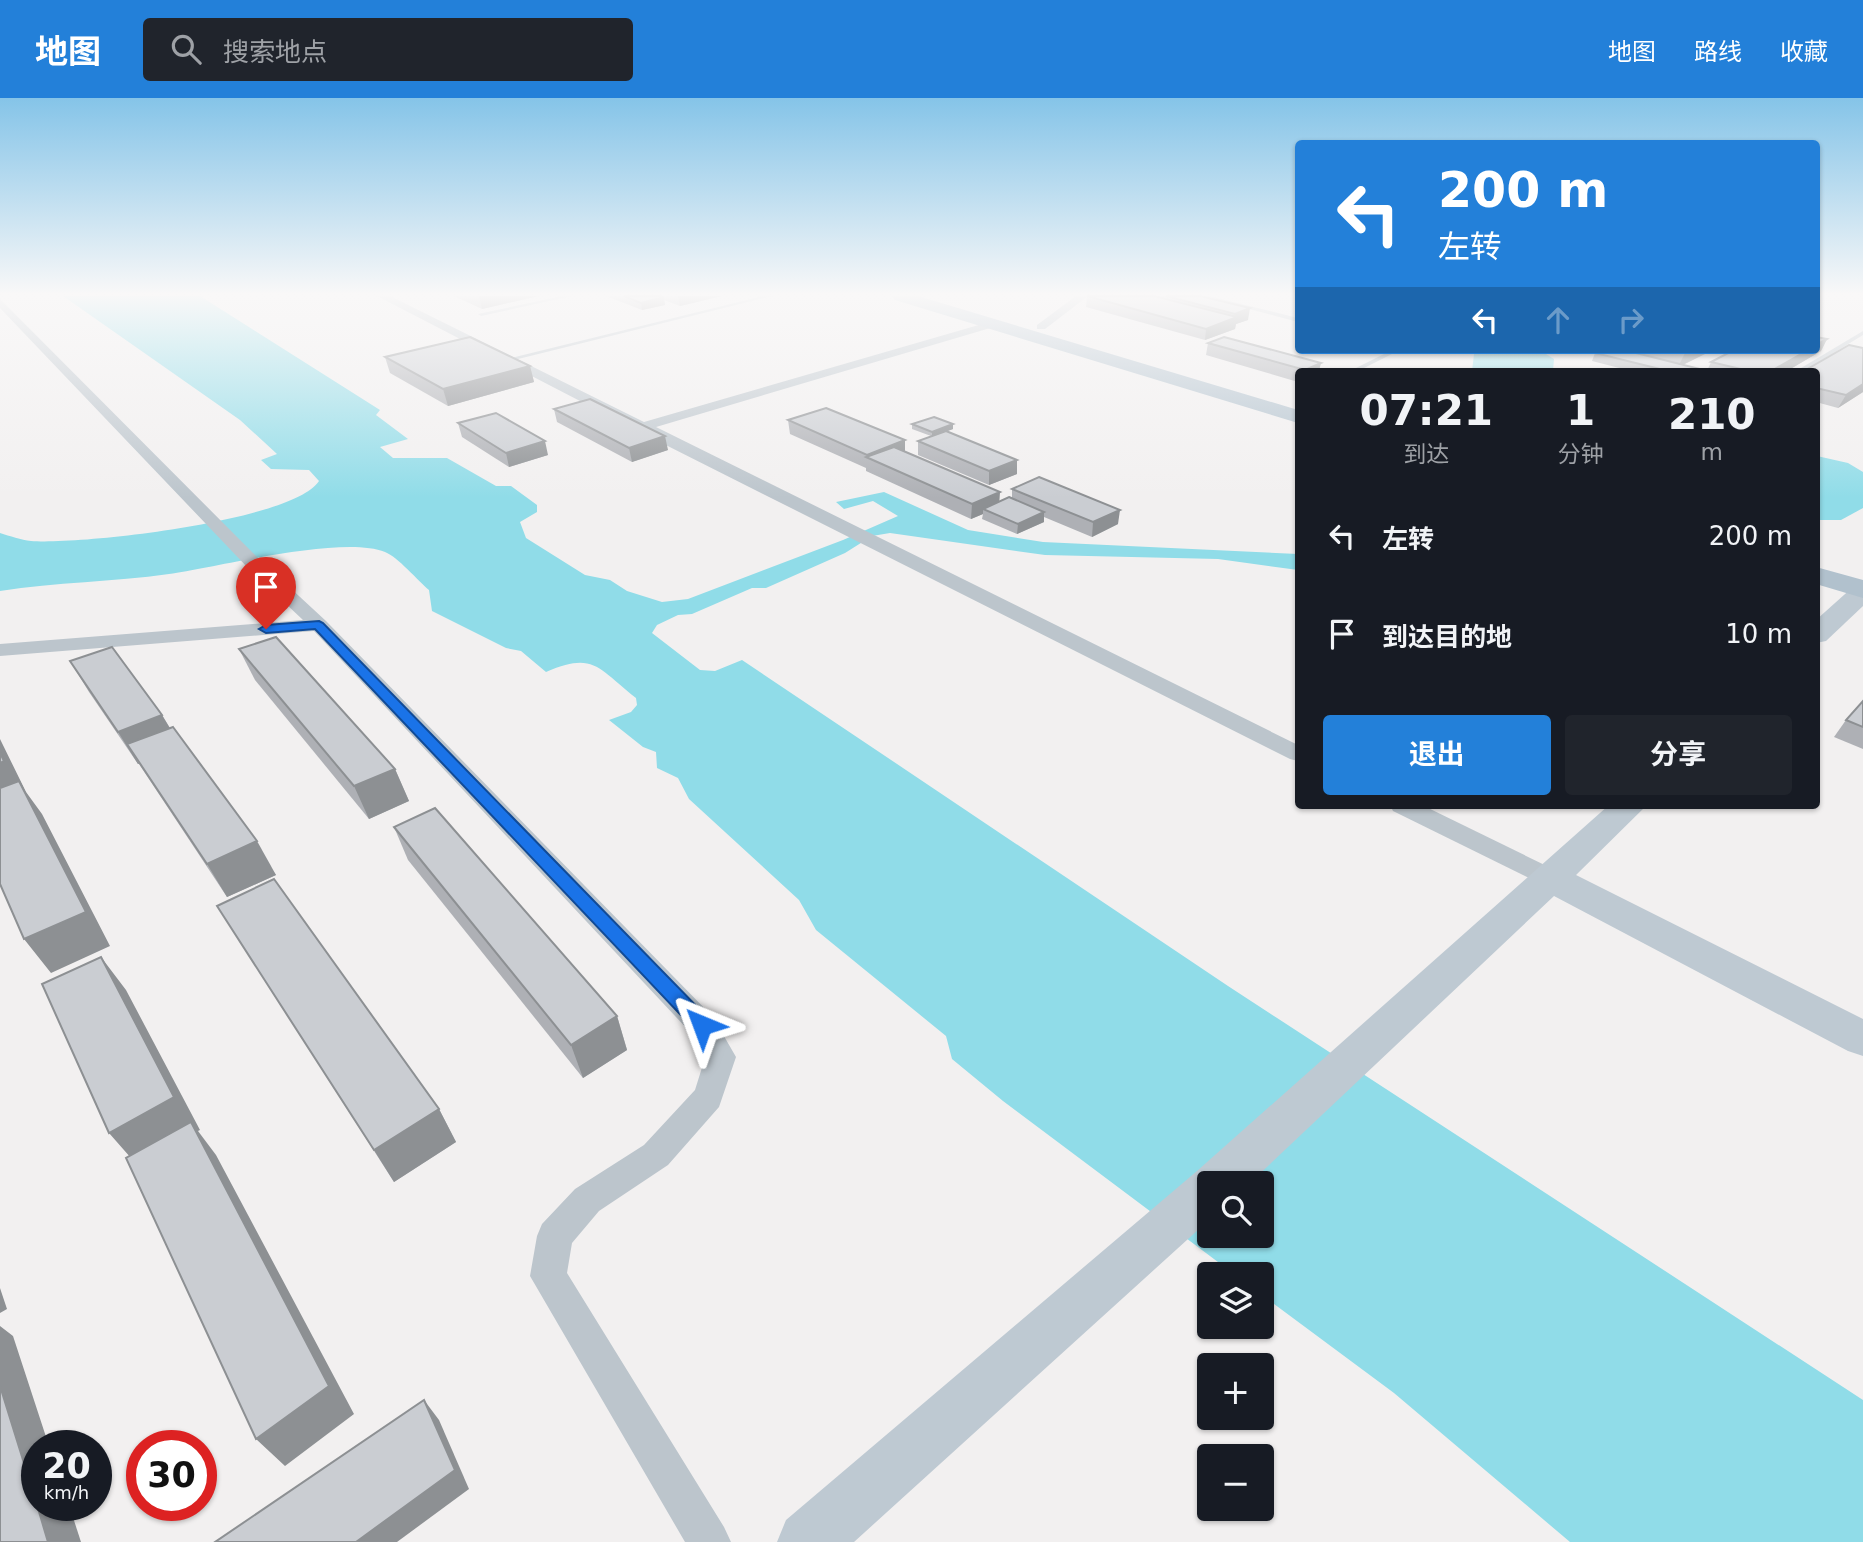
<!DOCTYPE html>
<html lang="zh">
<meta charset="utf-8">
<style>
body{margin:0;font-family:"DejaVu Sans","Noto Sans SC",sans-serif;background:#20242c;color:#f1f3f6;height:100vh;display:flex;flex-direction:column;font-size:26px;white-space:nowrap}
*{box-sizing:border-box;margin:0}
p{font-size:23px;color:#9ea1a6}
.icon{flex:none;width:38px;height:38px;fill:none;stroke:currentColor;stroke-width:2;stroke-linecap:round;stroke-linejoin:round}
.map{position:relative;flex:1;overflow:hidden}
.panel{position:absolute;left:1295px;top:270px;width:525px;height:441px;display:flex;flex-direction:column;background:#171b24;border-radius:7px;box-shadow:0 2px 5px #0004}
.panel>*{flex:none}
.top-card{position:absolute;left:1295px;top:42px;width:525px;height:214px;border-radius:7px;box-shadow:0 2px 5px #0004;background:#2380d9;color:#fff;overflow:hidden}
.fabs{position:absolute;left:1197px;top:1073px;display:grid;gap:14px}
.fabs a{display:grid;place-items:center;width:77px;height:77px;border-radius:7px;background:#171b24;box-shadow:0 2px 5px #0004;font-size:35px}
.speed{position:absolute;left:21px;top:1332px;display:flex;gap:14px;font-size:35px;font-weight:700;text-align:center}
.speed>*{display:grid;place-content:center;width:91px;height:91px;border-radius:50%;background:#171b24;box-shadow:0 2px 5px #0004;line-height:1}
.speed small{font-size:18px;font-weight:400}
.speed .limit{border:10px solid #d22;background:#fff;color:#111}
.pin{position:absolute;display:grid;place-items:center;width:60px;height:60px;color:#fff;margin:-72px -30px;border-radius:50% 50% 50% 0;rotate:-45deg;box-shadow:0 0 7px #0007}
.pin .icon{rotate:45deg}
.me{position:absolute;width:77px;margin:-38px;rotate:316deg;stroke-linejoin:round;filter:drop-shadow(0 0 5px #0008)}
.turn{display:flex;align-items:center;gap:24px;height:147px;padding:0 28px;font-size:32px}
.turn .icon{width:91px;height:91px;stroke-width:2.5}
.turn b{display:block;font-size:49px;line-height:60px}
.lanes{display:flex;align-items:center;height:66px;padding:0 28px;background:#0003;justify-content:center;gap:35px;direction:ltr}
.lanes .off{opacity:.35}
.eta{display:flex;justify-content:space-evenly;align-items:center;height:119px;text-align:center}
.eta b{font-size:42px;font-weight:700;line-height:49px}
.cta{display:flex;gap:14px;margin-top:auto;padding:14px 28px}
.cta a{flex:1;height:80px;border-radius:7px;background:#2380d9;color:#fff;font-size:28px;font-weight:700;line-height:80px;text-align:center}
.cta a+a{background:#20242c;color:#f1f3f6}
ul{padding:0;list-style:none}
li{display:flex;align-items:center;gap:21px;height:98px;padding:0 28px}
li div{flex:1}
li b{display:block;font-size:26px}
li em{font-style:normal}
header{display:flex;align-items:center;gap:42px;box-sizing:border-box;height:98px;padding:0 35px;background:#2380d9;color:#fff}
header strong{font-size:33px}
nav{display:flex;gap:38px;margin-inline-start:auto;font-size:24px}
.search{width:490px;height:63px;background:#20242c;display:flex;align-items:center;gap:18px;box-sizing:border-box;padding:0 24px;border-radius:7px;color:#9ea1a6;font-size:26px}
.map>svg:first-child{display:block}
.water{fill:#90dce8;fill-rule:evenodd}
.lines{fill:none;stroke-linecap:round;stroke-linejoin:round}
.lane{fill:#bcc5cc;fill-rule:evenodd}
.street{fill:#bcc5cc;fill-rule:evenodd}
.secondary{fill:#bec9d2;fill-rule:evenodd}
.primary{fill:#b1c1cd;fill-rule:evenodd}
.wall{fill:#aeb0b5}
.shaded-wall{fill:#8d9093}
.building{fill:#cacdd2;stroke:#8d9093;stroke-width:2}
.route{fill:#1a73e8;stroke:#114b97;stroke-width:2}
</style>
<header>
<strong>地图</strong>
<div class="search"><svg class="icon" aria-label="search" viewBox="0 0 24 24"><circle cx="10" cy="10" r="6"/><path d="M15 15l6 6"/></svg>搜索地点</div>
<nav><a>地图</a><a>路线</a><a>收藏</a></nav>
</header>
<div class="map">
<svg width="1863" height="1444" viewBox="0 0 1863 1444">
<rect width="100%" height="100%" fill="#f2f0f0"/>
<g class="water">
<path d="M 63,198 L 200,198 L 380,312 L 376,317 L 408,341 L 380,349 L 393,360 L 447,360 L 496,388 L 511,388 L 537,407 L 537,414 L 520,424 L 526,440 L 585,477 L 610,482 L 627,493 L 662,504 L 688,501 L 843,442 L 898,418 L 873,403 L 844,411 L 836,404 L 884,394 L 968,432 L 1043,444 L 1298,456 L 1298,472 L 1218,461 L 1045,457 L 890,435 L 872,438 L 845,455 L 766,490 L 752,490 L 692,516 L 678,517 L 657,527 L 652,535 L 700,572 L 715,573 L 742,562 L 1228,888 L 1863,1302 L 1863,1444 L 1570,1444 L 1394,1295 L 1262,1197 L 1262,1176 L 1234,1176 L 1003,1003 L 952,961 L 946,938 L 816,832 L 799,802 L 689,701 L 678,680 L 657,670 L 656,654 L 643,649 L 609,622 L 631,614 L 637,607 L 636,600 C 598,571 595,553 546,574 L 521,553 L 506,550 L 432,513 L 429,492 C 418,483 398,459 385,454 C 342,437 219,469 169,476 C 113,484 56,484 0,493 L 0,435 C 10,438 21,442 31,443 C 82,447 293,423 319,383 L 309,372 L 271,371 L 261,362 L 277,356 L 240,322 ZM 1209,1085 L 1262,1085 L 1262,1138 L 1209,1138 Z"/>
<polygon points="1469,252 1547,252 1546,256 1554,261 1553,273 1472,273 1474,256"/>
<polygon points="1817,358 1848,365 1863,374 1863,410 1841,422 1817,422"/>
</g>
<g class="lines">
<g class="lane">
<polygon points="562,198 572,198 481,218 478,216"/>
<polygon points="763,198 772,198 510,263 507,261"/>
<polygon points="1200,198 1209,198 1298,220 1298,224"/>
<polygon points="1863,233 1863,237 1804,273 1796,273"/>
<polygon points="1392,252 1400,252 1358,273 1350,273"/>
</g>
<g class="street">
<polygon points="377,198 390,198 644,324 989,224 997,224 997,228 656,329 1298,647 1298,663 1290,661 636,332"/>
<polygon points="1076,198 1088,198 1045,231 1037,231 1037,227"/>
<polygon points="0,201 260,462 326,523 713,919 736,959 719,1009 668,1067 599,1113 572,1145 567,1175 724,1429 731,1444 685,1444 530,1178 537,1138 542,1126 575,1091 644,1047 695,992 705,960 691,935 314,533 0,558 0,546 303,522 248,470 0,210"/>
<polygon points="1390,707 1422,707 1559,774 1563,780 1559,786 1550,789 1541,786 1393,713"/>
</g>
<g class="secondary">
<polygon points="1863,486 1863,508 1826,543 1816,545 1816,522 1854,488"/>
<polygon points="1609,707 1647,707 1576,777 1863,921 1863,958 1848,953 1554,798 1250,1085 1209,1085 1209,1122 854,1444 777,1444 786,1422 1197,1073"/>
</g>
<g class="primary">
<polygon points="892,198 918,198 1298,312 1298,325 895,202"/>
<polygon points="1816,469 1863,482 1863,500 1816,486"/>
</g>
</g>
<g class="wall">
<polygon points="454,198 539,198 482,211"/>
<polygon points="606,198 722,198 680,208 664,202 665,207 642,212"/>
<polygon points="1087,198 1200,198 1248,222 1236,226 1235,231 1205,242 1086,209"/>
<polygon points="1827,241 1821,253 1787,273 1707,273 1711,264"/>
<polygon points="1208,245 1319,273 1298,273 1298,284 1206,257"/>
<polygon points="1863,250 1863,294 1838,310 1816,304 1816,273"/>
<polygon points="1601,252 1713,252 1683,267 1699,273 1631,273 1592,263 1595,255"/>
<polygon points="385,259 530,268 534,284 448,308 390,275"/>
<polygon points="554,311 668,352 632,364 557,324"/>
<polygon points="788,322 905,342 905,354 999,404 1012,400 1012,391 1118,426 1092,439 1044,419 1044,424 1017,436 982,421 983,416 971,421 866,373 866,370 790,336"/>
<polygon points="458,325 548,357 509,369 462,339"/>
<polygon points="912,326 953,326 953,331 947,333 1017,362 1017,376 989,387 918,357 918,343 931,338 912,331"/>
<polygon points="239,551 395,671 409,703 369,721 255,582"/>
<polygon points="70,563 162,617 170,630 276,777 227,799 139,666 138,666 89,594"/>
<polygon points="1863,603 1863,651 1834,639 1846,622"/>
<polygon points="394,729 617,918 627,952 583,980 408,762"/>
<polygon points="217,808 439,1011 456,1044 394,1084"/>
</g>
<g class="shaded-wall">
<polygon points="479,198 539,198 482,211"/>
<polygon points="678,198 722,198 680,208"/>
<polygon points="664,199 665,207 642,212 641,205"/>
<polygon points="1250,210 1248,222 1236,226 1235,231 1205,242 1206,231 1234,220 1235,216"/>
<polygon points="1827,241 1821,253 1787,273 1771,273 1808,252 1816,252 1816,247"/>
<polygon points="1688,252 1713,252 1678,269 1686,253"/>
<polygon points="1321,265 1319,273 1305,273 1305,272"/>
<polygon points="530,268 534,284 448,308 443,291"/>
<polygon points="1863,286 1863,294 1838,310 1846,297"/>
<polygon points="953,326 953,331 932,339 932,334"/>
<polygon points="665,338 668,352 632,364 629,350"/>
<polygon points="905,342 905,356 867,360 867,357"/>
<polygon points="545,343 548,357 509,369 506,355"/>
<polygon points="1017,362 1017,376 989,387 989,373"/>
<polygon points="1000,394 999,409 983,411 983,416 971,421 972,406"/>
<polygon points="1120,412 1118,426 1092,439 1093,424"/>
<polygon points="1044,414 1044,424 1017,436 1018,426"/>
<polygon points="162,617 181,649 127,646 139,666 138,666 118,634"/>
<polygon points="0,641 26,694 42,716 110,848 51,875 24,841 0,706"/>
<polygon points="395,671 409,703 369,721 354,688"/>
<polygon points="257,743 276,777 227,799 207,766"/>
<polygon points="101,859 126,892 200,1032 198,1033 216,1057 354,1316 285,1368 256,1341 138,1068 109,1035"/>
<polygon points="617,918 627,952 583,980 571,947"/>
<polygon points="439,1011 456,1044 394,1084 374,1052"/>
<polygon points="0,1190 7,1211 0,1215"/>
<polygon points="0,1228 13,1238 49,1348 37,1348 37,1407 0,1288"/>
<polygon points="424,1302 439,1322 469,1391 397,1444 356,1444"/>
<polygon points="37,1407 69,1407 81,1444 48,1444"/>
</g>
<g class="building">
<polygon points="624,198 660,198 664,199 641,205"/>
<polygon points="1087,198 1154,198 1237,219 1206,231"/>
<polygon points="1166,198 1200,198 1250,210 1235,216"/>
<polygon points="470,239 530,268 443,291 385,259"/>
<polygon points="1224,239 1321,265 1305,272 1208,245"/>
<polygon points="1816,239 1827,241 1816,247"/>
<polygon points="1849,247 1863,250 1863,286 1846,297 1816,290 1816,273 1804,273"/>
<polygon points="1601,252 1624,252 1700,271 1696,273 1668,273 1595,255"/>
<polygon points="1734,252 1808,252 1771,273 1749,273 1711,264"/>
<polygon points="590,301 665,338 629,350 554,311"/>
<polygon points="826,310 905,342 867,357 788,322"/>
<polygon points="496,315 545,343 506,355 458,325"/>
<polygon points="934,319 953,326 932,334 912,326"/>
<polygon points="946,333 1017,362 989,373 918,343"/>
<polygon points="894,349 1000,394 972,406 866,359"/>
<polygon points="1039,379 1120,412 1093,424 1012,391"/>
<polygon points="1009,399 1044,414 1018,426 983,411"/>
<polygon points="276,539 395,671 354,688 239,551"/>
<polygon points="112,549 162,617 118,634 70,563"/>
<polygon points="1863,603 1863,629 1846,622"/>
<polygon points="173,629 257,743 207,766 127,646"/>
<polygon points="0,655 4,663 0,665"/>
<polygon points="19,683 86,814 24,841 0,786 0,690"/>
<polygon points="435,710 617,918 571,947 394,729"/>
<polygon points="274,781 439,1011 374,1052 217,808"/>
<polygon points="101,859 174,999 109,1035 42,886"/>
<polygon points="191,1024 329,1288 256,1341 126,1060"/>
<polygon points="0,1288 37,1407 48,1444 0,1444"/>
<polygon points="424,1302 455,1372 356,1444 215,1444"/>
</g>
<linearGradient id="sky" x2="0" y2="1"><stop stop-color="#85c4e8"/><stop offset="0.49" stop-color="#f9f8f8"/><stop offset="1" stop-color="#f9f8f8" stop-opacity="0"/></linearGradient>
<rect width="1863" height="400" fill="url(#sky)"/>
<polygon class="route" points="319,523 323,525 709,921 712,927 709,932 702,935 695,932 315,531 266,535 259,531 266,527"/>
</svg>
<div class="fabs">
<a><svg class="icon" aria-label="search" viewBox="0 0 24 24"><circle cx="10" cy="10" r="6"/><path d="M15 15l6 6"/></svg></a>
<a><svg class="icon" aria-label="layers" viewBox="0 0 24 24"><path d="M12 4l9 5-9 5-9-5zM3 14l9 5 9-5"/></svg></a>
<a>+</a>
<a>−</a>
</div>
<div class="speed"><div>20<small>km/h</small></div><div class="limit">30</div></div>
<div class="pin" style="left:266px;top:531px;background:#d93025"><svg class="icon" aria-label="arrive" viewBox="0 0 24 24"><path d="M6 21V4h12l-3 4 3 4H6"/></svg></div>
<svg class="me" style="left:702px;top:927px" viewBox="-20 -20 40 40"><path d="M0-17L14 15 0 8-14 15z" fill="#1a73e8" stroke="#fff" stroke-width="4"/></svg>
<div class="top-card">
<div class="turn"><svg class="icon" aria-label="left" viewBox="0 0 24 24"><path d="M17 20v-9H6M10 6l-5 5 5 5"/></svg><div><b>200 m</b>左转</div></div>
<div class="lanes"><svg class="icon" aria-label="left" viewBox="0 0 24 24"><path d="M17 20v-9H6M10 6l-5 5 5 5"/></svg><svg class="icon off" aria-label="ahead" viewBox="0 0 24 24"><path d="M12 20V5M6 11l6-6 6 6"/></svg><svg class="icon off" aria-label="right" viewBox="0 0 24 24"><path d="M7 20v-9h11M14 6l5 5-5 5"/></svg></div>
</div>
<section class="panel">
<div class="eta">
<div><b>07:21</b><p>到达</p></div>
<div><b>1</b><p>分钟</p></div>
<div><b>210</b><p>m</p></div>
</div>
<ul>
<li><svg class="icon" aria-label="left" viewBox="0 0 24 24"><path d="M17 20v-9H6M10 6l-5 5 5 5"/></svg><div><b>左转</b></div><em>200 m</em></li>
<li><svg class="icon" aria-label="arrive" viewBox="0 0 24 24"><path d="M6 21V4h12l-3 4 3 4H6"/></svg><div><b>到达目的地</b></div><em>10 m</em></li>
</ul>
<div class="cta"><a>退出</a><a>分享</a></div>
</section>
</div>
